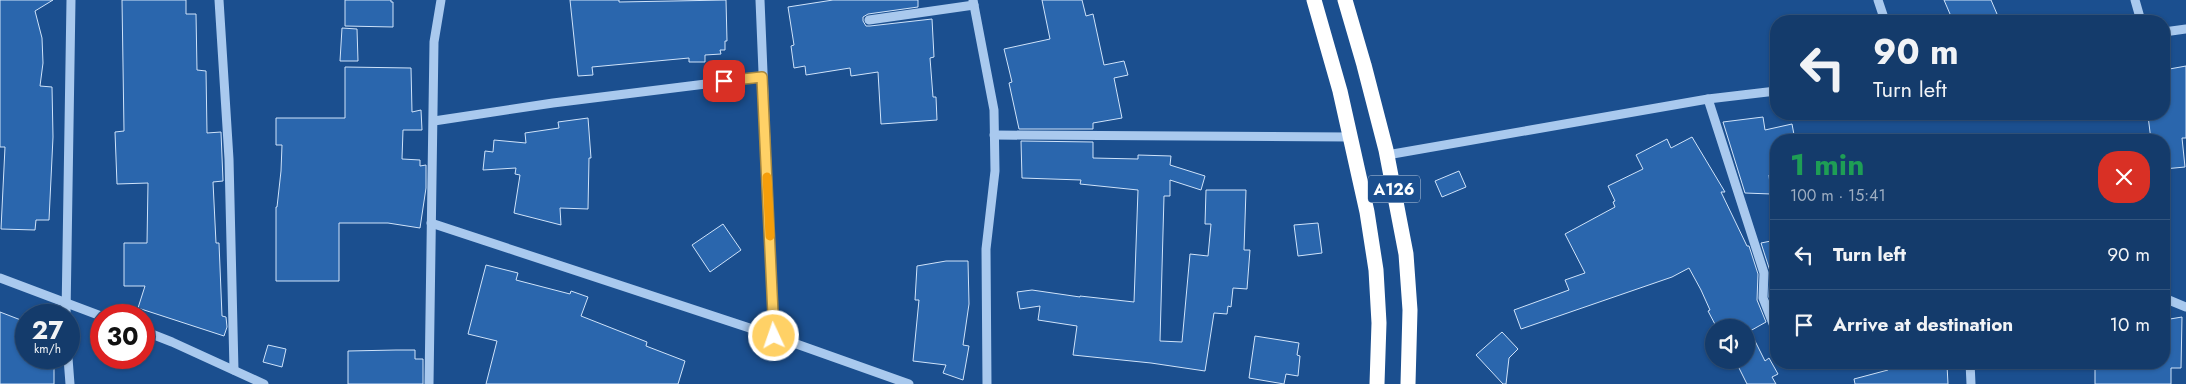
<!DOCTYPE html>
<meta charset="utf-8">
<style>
body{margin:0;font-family:Jost,sans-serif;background:#214673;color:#f1f3f6;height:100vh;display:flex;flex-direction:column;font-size:19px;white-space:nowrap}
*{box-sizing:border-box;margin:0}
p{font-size:16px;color:#9dadc1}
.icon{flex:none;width:28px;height:28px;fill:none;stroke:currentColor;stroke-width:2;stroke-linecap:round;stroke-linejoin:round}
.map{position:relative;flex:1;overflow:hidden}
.sheet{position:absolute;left:1770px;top:134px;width:400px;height:235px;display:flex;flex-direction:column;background:#143b6b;border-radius:20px;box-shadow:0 1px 4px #0004,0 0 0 1px #33557e}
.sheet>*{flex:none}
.hud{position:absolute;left:1770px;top:15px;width:400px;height:105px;border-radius:20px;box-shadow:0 1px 4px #0004,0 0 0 1px #33557e;background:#143b6b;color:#f1f3f6;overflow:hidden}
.fabs{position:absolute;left:1705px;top:319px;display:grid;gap:10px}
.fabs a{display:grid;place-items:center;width:50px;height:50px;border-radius:50%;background:#143b6b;box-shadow:0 1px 4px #0004,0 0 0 1px #33557e;font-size:25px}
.speed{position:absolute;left:15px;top:304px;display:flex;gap:10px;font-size:25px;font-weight:700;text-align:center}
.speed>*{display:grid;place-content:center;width:65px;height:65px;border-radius:50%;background:#143b6b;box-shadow:0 1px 4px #0004,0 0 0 1px #33557e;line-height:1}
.speed small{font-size:12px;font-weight:400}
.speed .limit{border:8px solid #d22;background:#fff;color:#111}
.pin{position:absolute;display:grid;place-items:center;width:42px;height:42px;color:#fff;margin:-21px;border-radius:10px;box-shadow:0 2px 8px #0006}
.me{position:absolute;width:55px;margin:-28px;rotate:357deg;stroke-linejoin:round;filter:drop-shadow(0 0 4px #0008)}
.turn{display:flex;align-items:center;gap:18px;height:105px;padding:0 20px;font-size:22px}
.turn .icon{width:65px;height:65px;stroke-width:2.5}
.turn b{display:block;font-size:35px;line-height:42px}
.round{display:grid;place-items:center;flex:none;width:52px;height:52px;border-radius:20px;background:#214673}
.summary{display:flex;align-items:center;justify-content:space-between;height:85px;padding:0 20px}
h1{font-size:30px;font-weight:700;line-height:38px;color:#1e9e55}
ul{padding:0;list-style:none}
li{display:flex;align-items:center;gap:15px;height:70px;padding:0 20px;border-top:1px solid #33557e}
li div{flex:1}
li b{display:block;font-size:19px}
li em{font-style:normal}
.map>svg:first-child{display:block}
.building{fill:#2a66ad;stroke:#cfe3fa}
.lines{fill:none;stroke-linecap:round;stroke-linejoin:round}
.minor{stroke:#a9c9ee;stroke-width:9}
.highway{stroke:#fff;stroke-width:15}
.route-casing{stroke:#a68842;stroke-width:12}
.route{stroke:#ffd166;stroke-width:9}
.slow{stroke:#f59e0b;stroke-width:9}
.labels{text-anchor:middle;stroke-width:5;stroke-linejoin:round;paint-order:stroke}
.shield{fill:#1b4f8f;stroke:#bbcadd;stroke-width:1}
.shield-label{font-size:16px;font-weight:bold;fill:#fff}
</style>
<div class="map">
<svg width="2186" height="384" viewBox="0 0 2186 384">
<rect width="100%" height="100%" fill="#1b4f8f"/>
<g class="building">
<polygon points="0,0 53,0 35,11 42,38 43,63 40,86 52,87 53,137 49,220 36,220 35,230 1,229 5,147 0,147"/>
<polygon points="122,0 186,0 186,14 196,14 197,70 206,71 207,133 221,132 223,181 213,182 216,243 219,243 222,316 226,317 227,327 224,336 138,308 145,286 124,286 124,243 147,243 148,183 117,184 115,132 124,131"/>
<polygon points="345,0 391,0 391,2 393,2 393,27 345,26"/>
<polygon points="570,0 619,0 619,2 726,0 727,41 725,41 725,50 720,50 721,54 705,55 705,62 689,62 689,58 592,67 593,75 578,76"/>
<polygon points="833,0 918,0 918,7 868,14 863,17 863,21 866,26 870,26 932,19 934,57 930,58 933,97 936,97 937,120 881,124 878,72 851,76 850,68 806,75 805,66 794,68 791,46 794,45 788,7"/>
<polygon points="1042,0 1082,0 1086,16 1093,14 1104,65 1124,61 1128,75 1114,78 1122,118 1093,123 1093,129 1019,129 1009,83 1012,82 1004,49 1050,39"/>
<polygon points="1944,0 1991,0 2000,21 1953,21"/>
<polygon points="342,28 357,29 358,61 340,61"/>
<polygon points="2186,66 2186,138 2182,138 2185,167 2164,169 2164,140 2151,140 2148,116 2164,114 2164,70"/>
<polygon points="345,67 411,68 412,112 421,110 422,130 403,130 402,159 420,160 420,166 426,165 426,188 420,228 388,223 339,223 339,281 276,281 276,207 277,207 281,171 282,145 276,145 276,118 345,118"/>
<polygon points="1763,117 1765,130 1792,124 1795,140 1776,140 1776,174 1769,175 1771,194 1745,193 1723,122"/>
<polygon points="588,118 591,158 589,158 588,209 560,208 561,225 514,213 520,175 515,174 516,168 483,170 485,151 493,152 494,140 526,143 525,133 559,128 558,122"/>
<polygon points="1692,137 1725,192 1721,192 1747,246 1749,246 1758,274 1757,300 1766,322 1750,331 1765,361 1769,358 1778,374 1772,377 1776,384 1747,384 1736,362 1746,360 1746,328 1717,328 1708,311 1710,310 1701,290 1689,268 1672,277 1521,329 1514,310 1569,290 1565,280 1585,273 1565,234 1615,207 1613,202 1615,201 1608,186 1643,169 1636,155 1667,139 1671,148"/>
<polygon points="1021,141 1093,142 1093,158 1138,159 1138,155 1171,156 1170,165 1205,176 1201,190 1170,180 1170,196 1164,196 1160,341 1182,342 1190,254 1208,256 1211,224 1205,224 1206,190 1246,190 1244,250 1250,250 1247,289 1233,288 1231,307 1228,306 1227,314 1214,313 1205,371 1151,363 1073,355 1077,326 1038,320 1040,306 1020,309 1017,292 1032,290 1080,297 1080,296 1134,302 1138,190 1080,184 1081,180 1022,178"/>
<polygon points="1459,171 1466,187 1442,197 1435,181"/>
<polygon points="1318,223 1322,253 1298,256 1294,225"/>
<polygon points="723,224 741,250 710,272 692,245"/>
<polygon points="1776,240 1776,315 1769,297 1770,271 1761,243"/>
<polygon points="946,261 968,261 969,304 963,345 969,346 963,380 943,373 946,365 913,361 919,300 915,300 917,266"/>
<polygon points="486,265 518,273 516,280 570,294 571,291 588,297 581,316 647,342 646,346 685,361 678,384 486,384 497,341 468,334"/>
<polygon points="0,312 26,322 26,358 54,358 54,384 0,384"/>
<polygon points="2182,317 2181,368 2171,368 2171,384 2095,384 2095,362 2164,362 2164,320"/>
<polygon points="1502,332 1518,349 1509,358 1506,384 1503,384 1476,355"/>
<polygon points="1255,336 1299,343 1297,355 1300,356 1298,376 1286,374 1284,384 1249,378"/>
<polygon points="268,345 286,349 282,367 263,362"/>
<polygon points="396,350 415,350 415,359 423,359 423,384 348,384 348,351"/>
<polygon points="1906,365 1947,365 1948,384 1855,384 1854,379 1888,370 1888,368"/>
</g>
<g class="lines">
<g class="minor">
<polyline points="219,0 229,159 234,370"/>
<polyline points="760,0 774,336"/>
<polyline points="973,0 994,110 995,171 986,249 987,384"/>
<polyline points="1878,0 1885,21"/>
<polyline points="2135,0 2141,21"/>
<polyline points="869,20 974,5"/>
<polyline points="2164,32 2186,29"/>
<polyline points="1708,99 1764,273 1763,298 1774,326 1776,327"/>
<polyline points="434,121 553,103 762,77"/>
<polyline points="994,135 1349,137"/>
<polyline points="1387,155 1708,99 1776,91"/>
<polyline points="431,223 774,336 909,384"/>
<polyline points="0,278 101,316"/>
<polyline points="2164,298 2186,307"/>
<polyline points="66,315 71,0"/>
<polyline points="144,331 172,342 264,384"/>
<polyline points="68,358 70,384"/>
<polyline points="1970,362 1971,384"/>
<polyline points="429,384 434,42 441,0"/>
</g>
<g class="highway">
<polyline points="1314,0 1340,91 1367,212 1376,270 1379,323 1377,384"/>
<polyline points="1345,0 1364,65 1386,150 1406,254 1410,310 1408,384"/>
</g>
</g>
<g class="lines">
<g class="route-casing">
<polyline id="route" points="724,81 762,77 774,336"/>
</g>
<use href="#route" class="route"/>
<polyline class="slow" points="767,177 770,236"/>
</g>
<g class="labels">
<rect class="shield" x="1368" y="175.5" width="52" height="27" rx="4"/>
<g class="shield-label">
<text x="1394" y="195">A126</text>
</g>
</g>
</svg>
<div class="fabs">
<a><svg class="icon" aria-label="sound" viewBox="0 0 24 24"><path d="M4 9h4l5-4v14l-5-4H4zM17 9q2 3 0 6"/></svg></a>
</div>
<div class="speed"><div>27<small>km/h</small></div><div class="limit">30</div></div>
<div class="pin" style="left:724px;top:81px;background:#d93025"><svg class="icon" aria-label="arrive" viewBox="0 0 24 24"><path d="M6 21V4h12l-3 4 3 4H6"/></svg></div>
<svg class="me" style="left:774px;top:336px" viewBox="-20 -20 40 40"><circle r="17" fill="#ffd166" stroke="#fff" stroke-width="3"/><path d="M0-11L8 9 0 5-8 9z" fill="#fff"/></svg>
<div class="hud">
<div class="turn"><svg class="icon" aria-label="left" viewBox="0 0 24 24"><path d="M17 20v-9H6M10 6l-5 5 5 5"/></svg><div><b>90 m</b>Turn left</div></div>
</div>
<section class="sheet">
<div class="summary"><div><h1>1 min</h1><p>100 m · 15:41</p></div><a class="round" style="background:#d93025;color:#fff"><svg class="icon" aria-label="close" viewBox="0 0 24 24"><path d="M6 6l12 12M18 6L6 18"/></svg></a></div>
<ul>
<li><svg class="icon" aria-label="left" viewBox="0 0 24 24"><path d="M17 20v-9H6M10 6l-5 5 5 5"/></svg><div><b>Turn left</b></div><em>90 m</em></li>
<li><svg class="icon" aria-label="arrive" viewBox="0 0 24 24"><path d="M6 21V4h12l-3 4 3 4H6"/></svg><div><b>Arrive at destination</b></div><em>10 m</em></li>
</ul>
</section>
</div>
